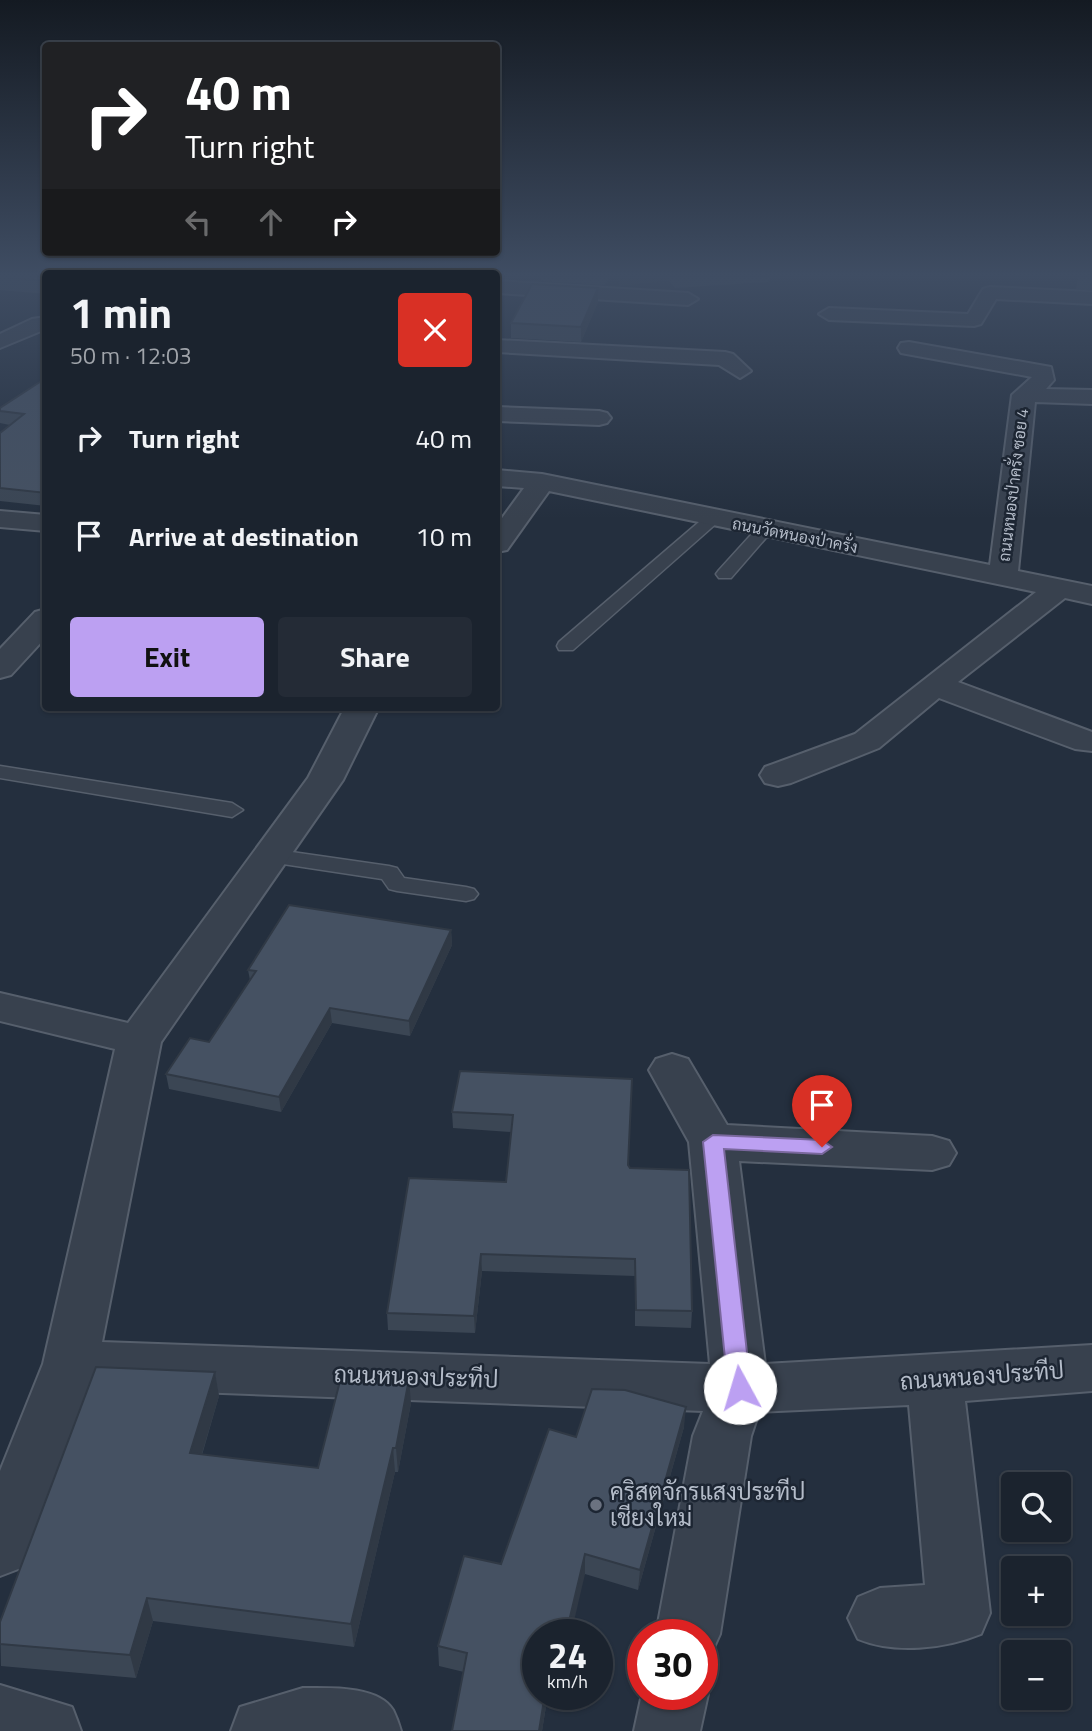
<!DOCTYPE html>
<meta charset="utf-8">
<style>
body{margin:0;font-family:"Titillium Web",Sarabun,sans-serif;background:#242b36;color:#f1f3f6;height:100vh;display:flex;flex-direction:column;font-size:26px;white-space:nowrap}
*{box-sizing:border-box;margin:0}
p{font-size:23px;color:#a0a4aa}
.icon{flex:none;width:38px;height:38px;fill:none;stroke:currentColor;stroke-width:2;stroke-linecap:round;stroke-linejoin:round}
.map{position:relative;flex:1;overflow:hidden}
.drawer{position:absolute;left:42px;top:270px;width:458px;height:441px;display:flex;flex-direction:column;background:#1b232e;border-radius:7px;box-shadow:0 2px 5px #0004,0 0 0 2px #39404a}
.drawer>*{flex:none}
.hud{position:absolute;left:42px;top:42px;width:458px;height:214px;border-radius:7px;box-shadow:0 2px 5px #0004,0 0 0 2px #39404a;background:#202124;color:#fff;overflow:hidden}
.controls{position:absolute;left:1001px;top:1472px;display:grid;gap:14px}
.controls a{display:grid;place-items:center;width:70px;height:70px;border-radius:7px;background:#1b232e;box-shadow:0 2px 5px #0004,0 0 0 2px #39404a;font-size:35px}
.speed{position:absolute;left:522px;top:1619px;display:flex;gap:14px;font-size:35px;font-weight:700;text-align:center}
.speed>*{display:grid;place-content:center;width:91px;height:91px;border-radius:50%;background:#1b232e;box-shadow:0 2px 5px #0004,0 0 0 2px #39404a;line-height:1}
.speed small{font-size:18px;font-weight:400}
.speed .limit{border:10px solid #d22;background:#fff;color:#111}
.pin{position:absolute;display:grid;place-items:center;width:60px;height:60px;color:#fff;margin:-72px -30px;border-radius:50% 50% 50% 0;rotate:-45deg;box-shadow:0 0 7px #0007}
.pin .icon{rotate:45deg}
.me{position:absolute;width:77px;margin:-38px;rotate:354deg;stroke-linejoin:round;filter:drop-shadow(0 0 5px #0008)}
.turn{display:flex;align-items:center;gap:24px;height:147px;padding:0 28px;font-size:32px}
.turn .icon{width:91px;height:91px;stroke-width:2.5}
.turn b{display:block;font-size:49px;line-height:60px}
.lanes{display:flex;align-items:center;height:66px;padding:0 28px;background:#0003;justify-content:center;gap:35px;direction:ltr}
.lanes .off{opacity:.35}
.round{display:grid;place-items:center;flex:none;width:74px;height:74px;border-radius:7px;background:#242b36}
.head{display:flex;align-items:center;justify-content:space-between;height:119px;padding:0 28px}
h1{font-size:42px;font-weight:700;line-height:52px}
.primary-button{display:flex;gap:14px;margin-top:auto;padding:14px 28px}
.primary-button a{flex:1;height:80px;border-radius:7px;background:#bca0f2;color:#111;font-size:28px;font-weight:700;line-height:80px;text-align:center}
.primary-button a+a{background:#242b36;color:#f1f3f6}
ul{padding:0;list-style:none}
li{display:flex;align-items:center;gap:21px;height:98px;padding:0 28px}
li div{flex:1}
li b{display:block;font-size:26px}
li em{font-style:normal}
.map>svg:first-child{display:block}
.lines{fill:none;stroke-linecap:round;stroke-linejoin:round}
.service-casing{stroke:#565f6c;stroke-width:3}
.minor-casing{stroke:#565f6c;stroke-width:4}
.service{fill:#38414e;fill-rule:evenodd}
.minor{fill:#38414e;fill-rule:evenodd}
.wall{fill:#3b4654}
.shaded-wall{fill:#303945}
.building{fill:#455162;stroke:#303945;stroke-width:2}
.route{fill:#bca0f2;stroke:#7a689d;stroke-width:2}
.worship-dot{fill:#6b7280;stroke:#1d2633;stroke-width:2.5}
.labels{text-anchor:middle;stroke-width:5;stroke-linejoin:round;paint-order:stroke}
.far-street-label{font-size:16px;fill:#b4bcc9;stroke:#1d2633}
.near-street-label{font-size:23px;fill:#b4bcc9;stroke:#1d2633}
.near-poi-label{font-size:23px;fill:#b4bcc9;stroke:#1d2633;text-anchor:start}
</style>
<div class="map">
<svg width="1092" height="1731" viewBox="0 0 1092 1731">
<rect width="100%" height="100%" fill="#242f3e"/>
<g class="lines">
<g class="service-casing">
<g id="service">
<polygon points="712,514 720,519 718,522 573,650 559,650 557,646 559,642 706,516"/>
<polygon points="765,524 771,526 771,532 731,578 719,578 716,574 719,570 759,526"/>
<polygon points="0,766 232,803 243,810 232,817 0,778"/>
<polygon points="271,849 389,866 397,868 404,878 466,887 474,889 478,894 474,899 466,901 397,891 389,889 382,879 263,861 260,856 263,851"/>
</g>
</g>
<g class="minor-casing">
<g id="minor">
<polygon points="497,281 688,293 698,299 688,305 497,293"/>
<polygon points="990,287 1092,292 1092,304 996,299 981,324 974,326 829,320 819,314 829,308 968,314 983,289"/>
<polygon points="46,317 46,329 0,348 0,334 32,319"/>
<polygon points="497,340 725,352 733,354 751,371 740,378 719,365 497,352"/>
<polygon points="909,342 1051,367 1054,380 1046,389 1092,390 1092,404 1035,402 1018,571 1092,586 1092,604 1065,598 958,682 1092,732 1092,751 1075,749 939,698 879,748 791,783 778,786 765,783 760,775 765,767 855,734 1036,592 549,491 507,550 497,552 497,525 524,488 497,486 497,470 542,474 990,565 1012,395 1032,377 901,353 898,348 901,343"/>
<polygon points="497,407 599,411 607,413 611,418 607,423 599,425 497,421"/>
<polygon points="0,511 46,515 46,531 0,527"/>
<polygon points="46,609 46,637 11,675 0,678 0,649 35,612"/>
<path d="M 345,707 L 379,707 L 343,780 L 161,1042 L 102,1342 L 710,1364 L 689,1142 L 649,1070 L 656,1059 L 672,1054 L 688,1059 L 727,1125 L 932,1136 L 949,1141 L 956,1153 L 949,1165 L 932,1170 L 739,1161 L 765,1364 L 1092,1345 L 1092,1391 L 965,1401 L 990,1613 L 981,1634 C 945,1649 894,1654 858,1639 L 848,1618 L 858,1597 L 880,1588 L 925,1585 L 909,1405 L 759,1412 L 751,1436 L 720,1634 L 710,1656 L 702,1659 L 702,1634 L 656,1634 L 693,1436 L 703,1411 L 89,1388 L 21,1568 L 0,1576 L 0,1471 L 43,1364 L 115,1049 L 0,1021 L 0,993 L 128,1023 L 308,778 Z"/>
<polygon points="702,1680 708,1694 700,1731 634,1731 642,1694 702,1694"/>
<polygon points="0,1685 72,1707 81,1731 0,1731"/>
<path d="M 303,1688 C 328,1688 378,1685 393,1710 C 396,1716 399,1724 401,1731 L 231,1731 L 240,1707 Z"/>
</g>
</g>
<use href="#service" class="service"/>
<use href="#minor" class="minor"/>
</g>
<g class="wall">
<polygon points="0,277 46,277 46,294 0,290"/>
<polygon points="541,277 609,277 605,285 541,281"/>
<polygon points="619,277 772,277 768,282 675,288 668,280 619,286"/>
<polygon points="1078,277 1092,277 1092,291 1076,289"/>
<polygon points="598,302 581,342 511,338 511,323"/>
<polygon points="46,378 46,506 0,501 0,433 10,425 0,423 0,408"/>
<polygon points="451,930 452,945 410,1036 332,1023 281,1112 169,1089 166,1074 209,1042 250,980 248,970"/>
<polygon points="460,1071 628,1165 692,1311 691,1328 635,1326 635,1276 482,1271 475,1333 388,1330 387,1313 506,1182 511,1132 453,1128 452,1112"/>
<polygon points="215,1372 219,1396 202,1455 318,1468 411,1403 398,1472 395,1472 354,1647 153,1621 136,1678 1,1666 0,1622"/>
<polygon points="684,1427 638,1590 585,1574 537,1634 548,1694 542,1731 452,1731 464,1672 439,1666 438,1646 501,1564 576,1437"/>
</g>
<g class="shaded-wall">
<polygon points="619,277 668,277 668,280 619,286"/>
<polygon points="598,288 598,302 581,342 581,327"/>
<polygon points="451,930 452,945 410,1036 409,1021"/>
<polygon points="330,1008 332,1023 281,1112 279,1097"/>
<polygon points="481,1254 482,1271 475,1333 474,1316"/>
<polygon points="215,1372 219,1396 195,1477 190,1453"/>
<polygon points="409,1379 411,1403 398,1472 396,1448"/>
<polygon points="686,1407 684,1427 638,1590 640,1570"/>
<polygon points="393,1448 395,1472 354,1647 351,1624"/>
<polygon points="585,1554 585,1574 571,1634 566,1634"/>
<polygon points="147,1598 153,1621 136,1678 130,1655"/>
<polygon points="545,1694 548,1694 542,1731 539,1731"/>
</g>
<g class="building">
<polygon points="0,277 46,277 46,281"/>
<polygon points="532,284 598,288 581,327 511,323"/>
<polygon points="46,378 46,493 0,488 0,433 24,414 0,411 0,408"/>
<polygon points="289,905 451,930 409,1021 330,1008 279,1097 166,1074 190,1038 209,1042 256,971 248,970"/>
<polygon points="460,1071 632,1079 628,1165 630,1168 689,1170 692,1311 636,1310 635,1259 481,1254 474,1316 387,1313 409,1178 506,1182 513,1115 452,1112"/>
<polygon points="96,1367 215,1372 190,1453 318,1468 341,1377 409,1379 396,1448 393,1448 351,1624 147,1598 130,1655 0,1644 0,1622"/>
<polygon points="592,1389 625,1390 686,1407 640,1570 585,1554 566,1634 537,1634 537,1694 545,1694 539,1731 452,1731 467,1653 438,1646 464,1556 501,1564 549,1429 576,1437"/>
</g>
<linearGradient id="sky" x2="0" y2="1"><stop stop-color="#141a22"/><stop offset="0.53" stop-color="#3f4d63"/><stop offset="1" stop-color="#3f4d63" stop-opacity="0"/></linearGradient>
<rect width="1092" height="519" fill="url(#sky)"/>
<polygon class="route" points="713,1135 822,1140 832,1147 822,1154 724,1149 751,1388 748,1395 740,1398 732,1395 728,1388 703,1142"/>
<circle class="worship-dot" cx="596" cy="1505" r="7"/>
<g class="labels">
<g class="far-street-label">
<text transform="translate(1013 485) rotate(-83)" y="6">ถนนหนองป่าครั่ง ซอย 4</text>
<text transform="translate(795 535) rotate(11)" y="6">ถนนวัดหนองป่าครั่ง</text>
</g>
<g class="near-street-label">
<text transform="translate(982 1376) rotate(-4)" y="8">ถนนหนองประทีป</text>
<text transform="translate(416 1377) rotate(2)" y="8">ถนนหนองประทีป</text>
</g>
<g class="near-poi-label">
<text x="610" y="1500">คริสตจักรแสงประทีป<tspan x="610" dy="26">เชียงใหม่</tspan></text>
</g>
</g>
</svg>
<div class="controls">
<a><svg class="icon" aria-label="search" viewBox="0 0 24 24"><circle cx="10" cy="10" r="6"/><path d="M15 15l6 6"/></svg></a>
<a>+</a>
<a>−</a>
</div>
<div class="speed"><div>24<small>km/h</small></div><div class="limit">30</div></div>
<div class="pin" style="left:822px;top:1147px;background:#d93025"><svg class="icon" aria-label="arrive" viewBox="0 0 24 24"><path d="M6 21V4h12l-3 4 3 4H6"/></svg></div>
<svg class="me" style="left:740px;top:1388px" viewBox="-20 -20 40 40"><circle r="19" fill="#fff"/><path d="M0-13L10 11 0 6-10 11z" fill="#bca0f2"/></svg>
<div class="hud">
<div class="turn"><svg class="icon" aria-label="right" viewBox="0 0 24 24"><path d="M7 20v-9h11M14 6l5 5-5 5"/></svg><div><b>40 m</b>Turn right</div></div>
<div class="lanes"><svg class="icon off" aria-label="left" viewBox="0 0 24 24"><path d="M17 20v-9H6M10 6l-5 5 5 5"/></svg><svg class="icon off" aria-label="ahead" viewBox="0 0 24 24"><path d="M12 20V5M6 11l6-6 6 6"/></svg><svg class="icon" aria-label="right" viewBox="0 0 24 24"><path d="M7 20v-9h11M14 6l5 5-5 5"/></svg></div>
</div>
<section class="drawer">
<div class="head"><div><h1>1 min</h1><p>50 m · 12:03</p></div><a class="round" style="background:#d93025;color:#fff"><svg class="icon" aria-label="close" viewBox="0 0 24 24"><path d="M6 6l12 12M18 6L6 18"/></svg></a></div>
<ul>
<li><svg class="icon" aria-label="right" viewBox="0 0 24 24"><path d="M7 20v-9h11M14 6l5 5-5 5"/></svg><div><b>Turn right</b></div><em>40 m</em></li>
<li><svg class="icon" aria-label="arrive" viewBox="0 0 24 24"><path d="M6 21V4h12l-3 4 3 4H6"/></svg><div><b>Arrive at destination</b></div><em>10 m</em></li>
</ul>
<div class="primary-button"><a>Exit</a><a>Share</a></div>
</section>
</div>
